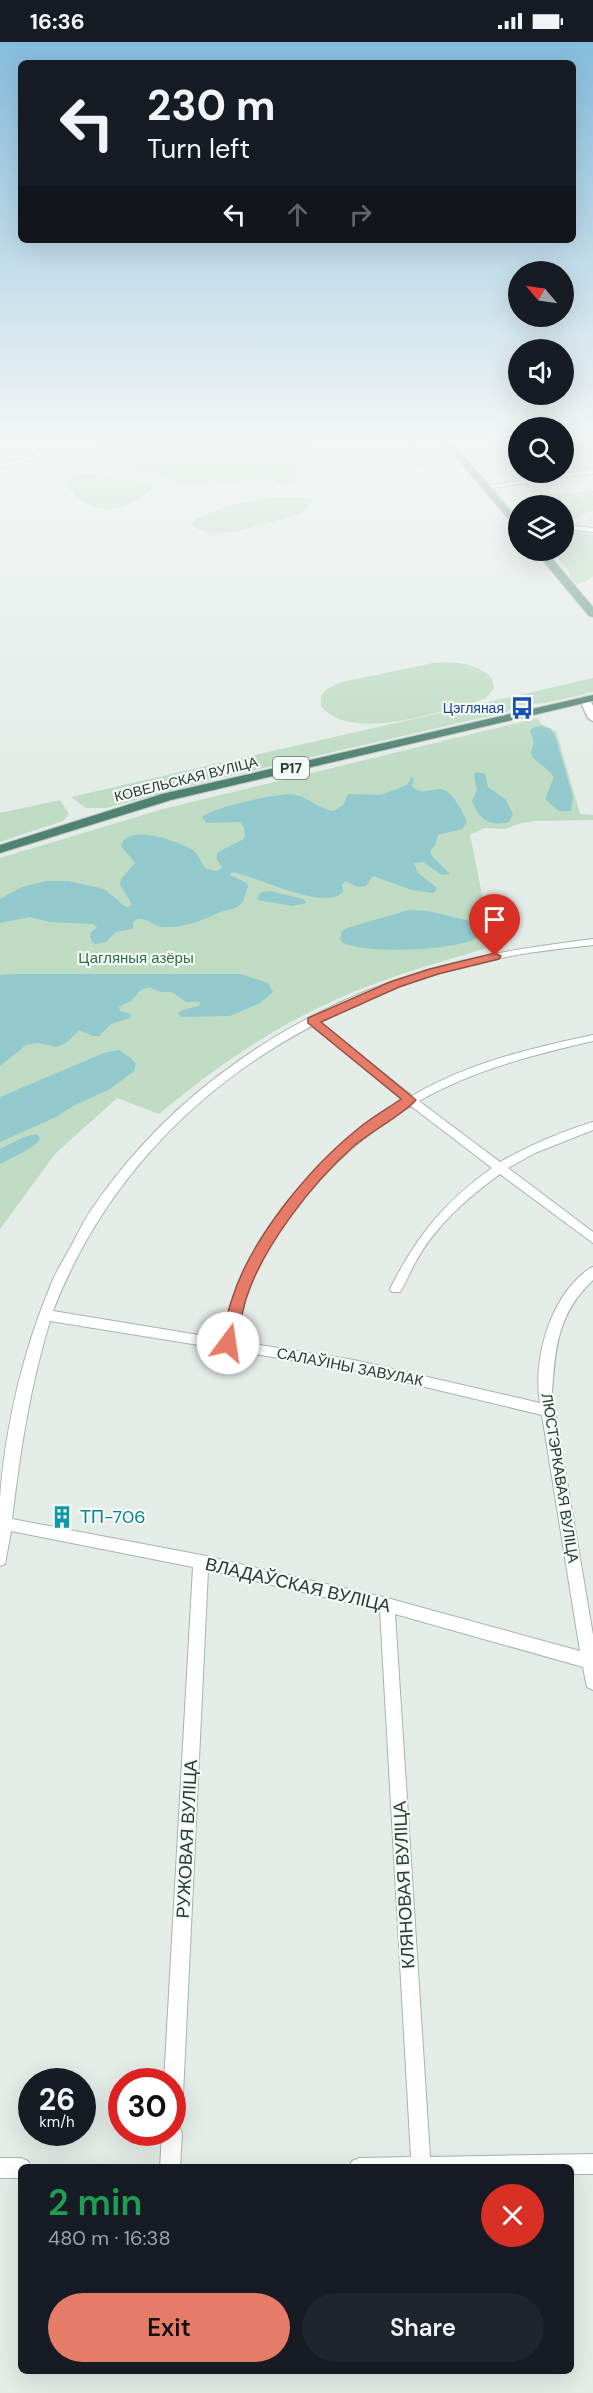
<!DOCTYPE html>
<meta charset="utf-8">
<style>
body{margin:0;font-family:"DM Sans",sans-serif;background:#20242c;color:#f1f3f6;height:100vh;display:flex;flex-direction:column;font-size:22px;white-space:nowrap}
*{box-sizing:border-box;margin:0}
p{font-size:20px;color:#9ea1a6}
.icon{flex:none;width:33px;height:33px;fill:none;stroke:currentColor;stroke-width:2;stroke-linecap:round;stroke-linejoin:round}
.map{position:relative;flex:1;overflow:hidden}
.sheet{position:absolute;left:18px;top:2122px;width:556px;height:210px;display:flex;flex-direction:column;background:#171b24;border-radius:9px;box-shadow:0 6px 24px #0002}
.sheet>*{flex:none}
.guide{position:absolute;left:18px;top:18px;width:558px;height:183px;border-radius:9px;box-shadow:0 6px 24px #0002;background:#171b24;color:#f1f3f6;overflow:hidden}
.needle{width:39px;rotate:299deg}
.fabs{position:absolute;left:508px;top:219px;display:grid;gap:12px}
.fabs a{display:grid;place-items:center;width:66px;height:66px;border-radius:50%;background:#171b24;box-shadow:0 6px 24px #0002;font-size:30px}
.speed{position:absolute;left:18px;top:2026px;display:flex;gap:12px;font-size:30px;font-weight:700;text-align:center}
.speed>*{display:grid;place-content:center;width:78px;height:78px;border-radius:50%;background:#171b24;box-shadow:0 6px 24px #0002;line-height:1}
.speed small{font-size:15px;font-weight:400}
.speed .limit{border:9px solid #d22;background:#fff;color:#111}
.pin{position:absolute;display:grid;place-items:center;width:51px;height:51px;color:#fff;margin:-62px -26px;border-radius:50% 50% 50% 0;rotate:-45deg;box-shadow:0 0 6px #0007}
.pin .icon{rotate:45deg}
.me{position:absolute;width:66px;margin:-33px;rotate:14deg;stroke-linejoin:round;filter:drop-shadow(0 0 4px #0008)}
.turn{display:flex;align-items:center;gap:21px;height:126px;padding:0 30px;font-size:27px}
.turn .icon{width:78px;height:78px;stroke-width:2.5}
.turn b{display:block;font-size:42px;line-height:51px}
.lanes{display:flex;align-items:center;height:57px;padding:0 30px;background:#0003;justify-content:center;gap:30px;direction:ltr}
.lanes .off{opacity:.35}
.round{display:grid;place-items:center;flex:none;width:63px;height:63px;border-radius:32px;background:#20242c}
.overview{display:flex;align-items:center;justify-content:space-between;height:102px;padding:0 30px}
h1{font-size:36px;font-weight:600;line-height:45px;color:#1e9e55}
.button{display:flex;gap:12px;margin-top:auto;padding:12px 30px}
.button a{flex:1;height:69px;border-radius:36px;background:#e67c68;color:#111;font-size:24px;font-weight:600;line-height:69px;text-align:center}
.button a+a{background:#20242c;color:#f1f3f6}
.status{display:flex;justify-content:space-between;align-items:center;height:42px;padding:0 30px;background:#171b24;direction:ltr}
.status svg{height:16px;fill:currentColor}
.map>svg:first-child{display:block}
.built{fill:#d2dcd7}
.green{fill:#bfdbc4}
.water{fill:#91c9cc}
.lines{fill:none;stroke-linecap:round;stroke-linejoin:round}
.minor-casing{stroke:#a7b4ae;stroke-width:2}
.tertiary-casing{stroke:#a7b4ae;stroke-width:3}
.primary-casing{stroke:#c2c8c6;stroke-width:2}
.trunk-casing{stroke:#c2c8c6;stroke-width:2}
.minor{fill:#fff;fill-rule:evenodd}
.tertiary{fill:#fff;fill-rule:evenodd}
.primary{fill:#6c9e8d;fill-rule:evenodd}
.trunk{fill:#508272;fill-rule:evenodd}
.route{fill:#e67c68;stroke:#965144;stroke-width:1.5}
.labels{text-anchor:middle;stroke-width:4.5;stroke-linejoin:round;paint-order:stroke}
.far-transit-label{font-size:14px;fill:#164399;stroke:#f4f9f6;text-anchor:end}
.shield{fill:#f4f9f6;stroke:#63756e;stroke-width:1.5}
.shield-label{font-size:14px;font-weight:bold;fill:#253c34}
.far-street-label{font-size:14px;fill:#253c34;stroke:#f4f9f6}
.park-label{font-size:15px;fill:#327045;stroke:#f4f9f6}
.street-label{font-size:15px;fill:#253c34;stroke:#f4f9f6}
.near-culture-label{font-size:18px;fill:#0d838f;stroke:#f4f9f6;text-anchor:start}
.near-street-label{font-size:18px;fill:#253c34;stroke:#f4f9f6}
</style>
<div class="status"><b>16:36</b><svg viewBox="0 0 49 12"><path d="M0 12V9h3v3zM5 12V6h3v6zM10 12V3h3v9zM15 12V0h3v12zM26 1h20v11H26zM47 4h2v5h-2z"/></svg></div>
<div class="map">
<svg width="593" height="2351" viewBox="0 0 593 2351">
<rect width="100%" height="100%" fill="#e4ece8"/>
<polygon class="built" points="200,395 327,395 327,396 326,399 307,400 206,400"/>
<g class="green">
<polygon points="92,395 200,395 206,400 307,400 309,405 323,409 330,416 346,419 294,427 295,435 303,440 276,442 273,437 184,443 132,426 114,423 92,401"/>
<polygon points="408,400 417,400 436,425 416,424 419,417 418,412 410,407"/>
<path d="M 80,432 L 96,432 L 106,436 L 122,435 L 155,443 C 130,473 87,477 66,441 L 70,436 Z"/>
<polygon points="593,449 593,468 575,477 564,478 564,464 531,463 527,457 532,454"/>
<path d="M 275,455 L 303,455 L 313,459 L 303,470 L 290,475 L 239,489 L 211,492 L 193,485 L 191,480 C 220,464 242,460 275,455 Z"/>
<path d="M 564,489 L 593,493 L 593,534 C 585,540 579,546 570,538 L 569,529 L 552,509 L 564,508 Z"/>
<path d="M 433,621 C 453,619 477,621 492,636 L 494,646 L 486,656 L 475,660 C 438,670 349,701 321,664 L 321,654 L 327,647 L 342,640 Z"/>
<path d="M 593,636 L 593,650 C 577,654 561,658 545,661 C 530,663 520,660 507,670 L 220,736 L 106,766 L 86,766 L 71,755 Z"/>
<path d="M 538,676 L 541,682 L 556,689 L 580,772 L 593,773 L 593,778 L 534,779 L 518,782 L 506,787 L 484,786 L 470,793 L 487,877 L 501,886 L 505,901 C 447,918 390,933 335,958 C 270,987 213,1027 159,1072 L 117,1056 L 55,1112 L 0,1187 L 0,816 L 163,767 Z"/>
<polygon points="60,758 69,772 63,779 0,800 0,771"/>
</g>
<g class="water">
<polygon points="542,684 550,687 555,693 573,755 571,769 559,769 545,757 554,735 549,729 532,715 531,709 534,701 530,688 534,685"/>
<path d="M 476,730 L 485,732 L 488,745 L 506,758 L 513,772 L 509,780 C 489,785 479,777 472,759 L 477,748 L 474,733 Z"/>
<path d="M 412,735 L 414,737 L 412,744 C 421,754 429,747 440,747 C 452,748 463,770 467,780 L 462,787 L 438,793 L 435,803 L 430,809 L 432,814 L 450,832 L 442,833 L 423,820 L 414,821 L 418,831 L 436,845 L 436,849 L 433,851 L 412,848 L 373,834 L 366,844 L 358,845 L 345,839 L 342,843 L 343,850 C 324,870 256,834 232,830 L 230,833 L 247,841 L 248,845 C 246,850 244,859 241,862 C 235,868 225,868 218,871 C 201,879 184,886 164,885 C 154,885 149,876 138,877 L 133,880 L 133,887 L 116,890 L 106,900 L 95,902 L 91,899 L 90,891 L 97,885 L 93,882 L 50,880 L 30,875 L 0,881 L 0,857 L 22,845 L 46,839 L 68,839 L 104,847 L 126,865 L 131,864 L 131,861 L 120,843 L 121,837 L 135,821 L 121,804 C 127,780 179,800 193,808 C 200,813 200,821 207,827 L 217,829 L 222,825 L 216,816 L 218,810 L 242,798 L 245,794 L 244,785 L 240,780 L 206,781 L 202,775 C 214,765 280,750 295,753 C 309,755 319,768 334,769 L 343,763 L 348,752 L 381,753 L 407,743 Z"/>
<polygon points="270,849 303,857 307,861 293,864 257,858 261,850"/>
<path d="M 409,868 L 428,869 L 474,880 L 480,884 L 483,889 L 481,894 C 461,909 363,913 342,900 L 340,896 L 342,889 L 347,886 Z"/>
<polygon points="10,932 241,932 268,941 273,950 260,961 230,974 181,975 178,971 183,968 199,964 200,960 186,960 172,950 161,950 149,945 141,948 131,959 119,965 120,969 131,972 130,976 111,982 99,994 93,994 79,988 67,1000 57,1005 37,1001 26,1003 0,1024 0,933"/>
<polygon points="119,1008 131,1016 136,1022 134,1029 110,1047 73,1064 56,1075 0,1100 0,1055 104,1011"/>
<polygon points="36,1092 40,1095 38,1100 29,1107 0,1122 0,1107 24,1095"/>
</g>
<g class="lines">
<g class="minor-casing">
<g id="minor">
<path d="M 2,395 C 20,395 32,402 44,414 L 0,426 L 0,422 L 37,413 L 26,403 Z"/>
<polygon points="593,427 593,431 485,447 482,445"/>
<polygon points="564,483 593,486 593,490 564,487"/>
<path d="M 593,897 L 593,903 C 566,906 538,909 511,914 C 445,926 379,949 320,980 L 412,1054 C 468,1021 531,1006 593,993 L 593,999 C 533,1013 473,1028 419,1059 L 500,1120 C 530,1103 560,1090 593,1080 L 593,1088 L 535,1111 L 508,1126 L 593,1190 L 593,1201 L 500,1132 C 467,1156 435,1184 415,1221 C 410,1230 406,1241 400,1250 L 392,1250 L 390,1247 C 416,1195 444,1160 492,1126 L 411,1064 C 346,1102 280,1171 251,1241 C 243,1260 240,1279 235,1299 L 354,1318 L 540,1361 C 533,1320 548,1265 578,1236 C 583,1232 587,1227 593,1225 L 593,1238 C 558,1271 555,1305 552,1351 L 593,1593 L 593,1648 L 587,1645 L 583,1625 L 395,1572 L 430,2115 L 593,2112 L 593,2132 L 572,2132 L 572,2126 L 349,2126 L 352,2119 L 359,2116 L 411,2115 L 380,1568 L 208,1528 L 182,2074 L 179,2081 L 175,2082 L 179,2084 L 182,2091 L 180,2126 L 160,2126 L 162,2091 L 172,2091 L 172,2040 L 164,2040 L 193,1525 L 11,1489 L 5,1522 L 0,1524 C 0,1501 0,1478 0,1456 C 5,1386 23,1309 50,1245 C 55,1231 63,1219 70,1206 C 78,1192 84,1177 94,1164 C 172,1050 294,967 427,928 C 481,912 537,904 593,897 ZM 312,984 L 404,1058 C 335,1098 267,1170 238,1244 C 231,1261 227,1279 223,1297 L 53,1269 C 101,1144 194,1046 312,984 ZM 50,1279 L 354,1328 L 542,1373 L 580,1609 L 387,1556 L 201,1513 L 12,1477 C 20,1410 30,1344 50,1279 Z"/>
<polygon points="0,2116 21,2116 28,2119 31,2126 21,2126 21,2136 0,2136"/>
</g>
</g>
<g class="tertiary-casing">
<polygon id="tertiary" points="585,655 589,656 593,664 593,679 588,676 580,658"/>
</g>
<g class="primary-casing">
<g id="primary">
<polygon points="439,395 447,395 519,478 519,487 516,486"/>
<polygon points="534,508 545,508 593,565 593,575 589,574"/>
</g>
</g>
<g class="trunk-casing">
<polygon id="trunk" points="593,653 593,659 171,758 0,811 0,803 162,752"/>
</g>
<use href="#minor" class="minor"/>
<use href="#tertiary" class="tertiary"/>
<use href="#primary" class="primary"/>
<use href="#trunk" class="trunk"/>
</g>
<linearGradient id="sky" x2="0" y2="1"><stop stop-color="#85bcdd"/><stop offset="0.55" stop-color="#f3f6f5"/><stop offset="1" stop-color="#f3f6f5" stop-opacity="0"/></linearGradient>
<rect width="593" height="724" fill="url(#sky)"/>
<path class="route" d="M 495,911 L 501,914 L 499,917 L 438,932 L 399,945 L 321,980 L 416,1058 C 405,1071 369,1091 354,1104 C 313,1140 263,1204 246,1257 C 242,1271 239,1286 235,1301 L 233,1305 L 223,1305 L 221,1301 C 224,1287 227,1271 232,1257 C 251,1196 310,1125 359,1086 C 372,1075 387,1067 401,1057 L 308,981 L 308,976 L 390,940 L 430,927 Z"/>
<defs>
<g id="bus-bare" transform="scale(1.8)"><path d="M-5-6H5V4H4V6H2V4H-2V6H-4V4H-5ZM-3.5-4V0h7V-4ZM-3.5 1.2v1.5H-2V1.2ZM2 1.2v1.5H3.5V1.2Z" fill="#1a4fb4" stroke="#f4f9f6" stroke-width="2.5" paint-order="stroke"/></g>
<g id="building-bare" transform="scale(1.8)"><path d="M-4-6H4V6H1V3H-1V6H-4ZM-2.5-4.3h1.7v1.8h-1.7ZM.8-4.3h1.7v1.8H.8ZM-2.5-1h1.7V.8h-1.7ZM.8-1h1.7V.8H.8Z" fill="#0f9aa8" stroke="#f4f9f6" stroke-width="2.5" paint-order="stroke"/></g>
</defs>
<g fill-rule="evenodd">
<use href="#bus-bare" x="522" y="666"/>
<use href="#building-bare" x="62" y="1475"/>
</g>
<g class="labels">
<g class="far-transit-label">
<text x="504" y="671">Цэгляная</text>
</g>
<rect class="shield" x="273" y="715" width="36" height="22" rx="4.5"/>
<g class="shield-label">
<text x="291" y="731">Р17</text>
</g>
<g class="far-street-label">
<text transform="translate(186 737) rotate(-14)" y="5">КОВЕЛЬСКАЯ ВУЛІЦА</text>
</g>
<g class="park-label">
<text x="136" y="921">Цагляныя азёры</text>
</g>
<g class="street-label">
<text transform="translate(350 1325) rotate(11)" y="5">САЛАЎІНЫ ЗАВУЛАК</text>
<text transform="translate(560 1436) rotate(81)" y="5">ЛЮСТЭРКАВАЯ ВУЛІЦА</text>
</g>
<g class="near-culture-label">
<text x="80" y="1481">ТП-706</text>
</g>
<g class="near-street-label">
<text transform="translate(298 1543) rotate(13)" y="6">ВЛАДАЎСКАЯ ВУЛІЦА</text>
<text transform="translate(187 1797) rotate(-87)" y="6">РУЖОВАЯ ВУЛІЦА</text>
<text transform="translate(404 1843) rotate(-93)" y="6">КЛЯНОВАЯ ВУЛІЦА</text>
</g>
</g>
</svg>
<div class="fabs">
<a><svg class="needle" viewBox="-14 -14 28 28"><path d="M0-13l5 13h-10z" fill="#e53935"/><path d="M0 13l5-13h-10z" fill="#9ea1a6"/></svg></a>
<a><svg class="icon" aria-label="sound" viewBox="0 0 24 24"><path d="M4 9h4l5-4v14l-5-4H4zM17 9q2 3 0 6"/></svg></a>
<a><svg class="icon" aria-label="search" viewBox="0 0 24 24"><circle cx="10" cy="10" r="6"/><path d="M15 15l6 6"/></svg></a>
<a><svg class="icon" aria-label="layers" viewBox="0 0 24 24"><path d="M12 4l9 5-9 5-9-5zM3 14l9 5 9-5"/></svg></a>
</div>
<div class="speed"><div>26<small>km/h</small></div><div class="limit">30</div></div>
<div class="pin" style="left:495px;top:914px;background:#d93025"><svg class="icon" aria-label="arrive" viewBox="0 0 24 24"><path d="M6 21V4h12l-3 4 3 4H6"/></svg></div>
<svg class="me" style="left:228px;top:1301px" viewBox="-20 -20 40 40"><circle r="19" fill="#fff"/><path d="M0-13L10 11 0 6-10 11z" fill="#e67c68"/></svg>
<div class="guide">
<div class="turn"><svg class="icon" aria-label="left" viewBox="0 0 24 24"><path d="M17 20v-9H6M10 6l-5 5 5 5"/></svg><div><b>230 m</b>Turn left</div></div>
<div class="lanes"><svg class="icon" aria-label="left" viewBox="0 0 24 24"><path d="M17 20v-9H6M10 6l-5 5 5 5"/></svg><svg class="icon off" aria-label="ahead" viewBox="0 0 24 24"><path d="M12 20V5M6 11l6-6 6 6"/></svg><svg class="icon off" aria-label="right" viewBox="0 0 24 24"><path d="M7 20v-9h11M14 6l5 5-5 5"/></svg></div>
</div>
<section class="sheet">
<div class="overview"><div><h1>2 min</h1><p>480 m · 16:38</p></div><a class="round" style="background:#d93025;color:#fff"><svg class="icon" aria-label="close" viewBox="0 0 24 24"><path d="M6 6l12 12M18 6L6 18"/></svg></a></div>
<div class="button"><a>Exit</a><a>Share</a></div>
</section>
</div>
